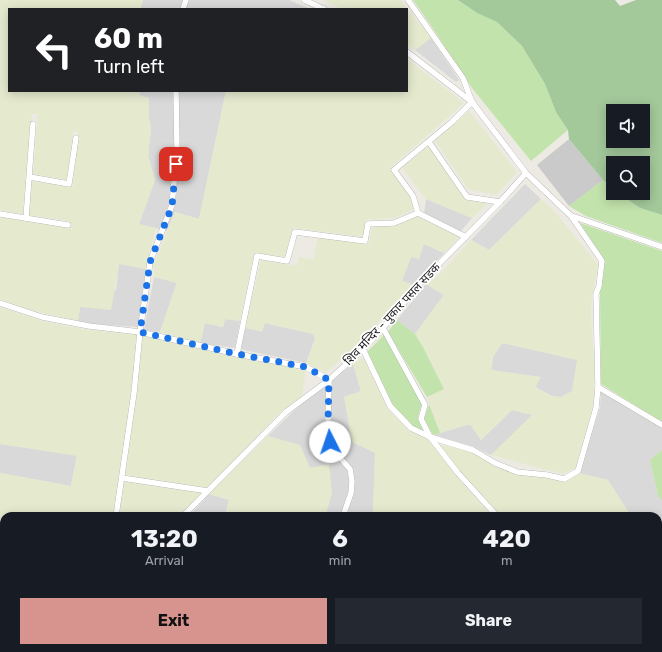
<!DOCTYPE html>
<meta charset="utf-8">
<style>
body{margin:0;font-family:Rubik,"Noto Sans Devanagari",sans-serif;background:#242831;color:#f1f3f6;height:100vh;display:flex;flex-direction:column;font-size:15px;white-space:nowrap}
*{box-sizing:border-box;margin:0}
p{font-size:13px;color:#9ea1a6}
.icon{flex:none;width:22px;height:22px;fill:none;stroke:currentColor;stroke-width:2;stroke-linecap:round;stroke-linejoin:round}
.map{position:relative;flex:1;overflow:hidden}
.sheet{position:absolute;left:0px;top:512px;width:662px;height:140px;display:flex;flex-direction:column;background:#171b24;border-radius:12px 12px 0 0;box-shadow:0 2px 10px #0003}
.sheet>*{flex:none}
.banner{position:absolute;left:8px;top:8px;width:400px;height:84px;border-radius:0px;box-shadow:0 2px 10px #0003;background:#202124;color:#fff;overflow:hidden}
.controls{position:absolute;left:606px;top:104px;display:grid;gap:8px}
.controls a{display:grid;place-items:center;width:44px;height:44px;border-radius:0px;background:#171b24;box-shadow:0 2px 10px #0003;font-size:20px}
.pin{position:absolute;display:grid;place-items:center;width:34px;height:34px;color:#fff;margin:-17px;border-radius:8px;box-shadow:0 2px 6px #0006}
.me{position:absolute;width:44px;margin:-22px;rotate:356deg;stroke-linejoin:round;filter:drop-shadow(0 0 3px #0008)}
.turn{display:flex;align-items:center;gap:14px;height:84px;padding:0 20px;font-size:18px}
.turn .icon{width:52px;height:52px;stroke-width:2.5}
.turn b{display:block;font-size:28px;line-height:34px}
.eta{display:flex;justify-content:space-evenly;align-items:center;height:68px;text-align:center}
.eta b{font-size:24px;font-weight:700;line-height:28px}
.action{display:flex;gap:8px;margin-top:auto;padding:8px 20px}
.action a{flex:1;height:46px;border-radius:0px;background:#d7948f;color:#111;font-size:16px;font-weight:700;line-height:46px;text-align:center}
.action a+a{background:#242831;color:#f1f3f6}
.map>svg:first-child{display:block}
.residential{fill:#dad9d9}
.religious{fill:#cacaca}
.farmland{fill:#e5eacf;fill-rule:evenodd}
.grass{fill:#c2e3ac}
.forest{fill:#a3c89a;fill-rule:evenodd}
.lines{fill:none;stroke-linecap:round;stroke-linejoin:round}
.street-casing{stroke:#a0a0a0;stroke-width:6}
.street{stroke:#fff;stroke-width:5.5}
.route{stroke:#1a73e8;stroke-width:7;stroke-dasharray:0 12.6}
.labels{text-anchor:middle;stroke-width:3.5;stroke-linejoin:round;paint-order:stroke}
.street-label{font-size:12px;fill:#1c1c1c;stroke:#fff}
</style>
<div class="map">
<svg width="662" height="652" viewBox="0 0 662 652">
<rect width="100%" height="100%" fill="#eceae2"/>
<g class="residential">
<polygon points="143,0 289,0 310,9 140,9"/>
<polygon points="431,38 459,80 456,82 415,50"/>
<polygon points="140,91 226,91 199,219 175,212 167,231 139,224 155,180 148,156 151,129 149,118 149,98 139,95"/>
<polygon points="525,184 541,199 489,250 471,240"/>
<polygon points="426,199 472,218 460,232 424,214"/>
<polygon points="424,244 444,253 414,285 401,281 411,257"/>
<polygon points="119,263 146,269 138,327 94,324 78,321 80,307 116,290"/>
<polygon points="154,277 177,282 160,332 144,330"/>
<polygon points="426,284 444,295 415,334 397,320"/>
<polygon points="225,319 240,321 235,348 200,343 205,323 223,327"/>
<polygon points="265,323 313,334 315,339 306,363 240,349 245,328"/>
<polygon points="502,343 578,360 572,392 561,397 552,396 535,387 540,377 491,370 493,357"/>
<polygon points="353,364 361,391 344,397 375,453 373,516 325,516 332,493 309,468 268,436 303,402"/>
<polygon points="601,391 662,428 662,450 650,460 658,496 662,501 662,595 658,595 658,516 631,516 608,480 579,473 600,408"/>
<polygon points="512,410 533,415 491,455 474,447 433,435 470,424 481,440"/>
<polygon points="0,444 77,455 71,486 0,473"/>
<polygon points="209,494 229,500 225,516 215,516 193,512"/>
<polygon points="0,568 4,576 4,626 0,626"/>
<polygon points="60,648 100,648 100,652 56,652"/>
</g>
<polygon class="religious" points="569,139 603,180 569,206 537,165"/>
<g class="farmland">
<polygon points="0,0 143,0 140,9 9,9 9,91 140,91 139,95 149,98 149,118 151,129 148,156 155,180 139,224 156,228 146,269 119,264 111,310 80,307 78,321 29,310 0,299 0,217 71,227 69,221 29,215 32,181 73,187 78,132 73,131 68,180 33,174 38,114 32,114 23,214 0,210"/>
<polygon points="323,0 401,0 431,38 415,50 407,44 407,9 343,9"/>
<polygon points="407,59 464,103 391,167 412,196 415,209 394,218 366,220 363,237 293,228 285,257 254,253 240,321 225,319 223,327 205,323 200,343 160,332 177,283 154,277 154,264 175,212 199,219 226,91 407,91"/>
<polygon points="469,111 517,172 496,195 468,189 435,141"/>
<polygon points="429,146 466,197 489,202 472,218 426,199 402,168"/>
<path d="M 541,199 L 555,212 L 598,265 L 592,297 L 591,314 L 595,381 L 593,409 L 576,468 L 563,474 L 491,455 L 532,415 L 512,410 L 481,440 L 470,424 L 440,433 L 427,397 L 444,388 L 424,349 L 415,334 L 444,295 L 426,284 L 440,274 L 471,240 L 489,250 ZM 502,343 L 577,360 L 572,391 L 561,397 L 552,396 L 535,388 L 541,377 L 491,370 L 493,357 Z"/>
<polygon points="418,216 460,236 444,253 424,244 419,259 411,257 402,281 414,285 349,353 326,372 306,363 315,340 313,334 265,323 262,332 245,328 261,260 297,266 299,257 313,260 318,237 369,244 372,226 396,225"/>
<polygon points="0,307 42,321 88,330 137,334 131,394 114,516 4,516 4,576 0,568 0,473 71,486 77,456 0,444"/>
<polygon points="143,334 269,363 306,370 302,397 283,410 248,445 181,516 118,516"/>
<polygon points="364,358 388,409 409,431 428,439 461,482 493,516 373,516 375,453 352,442 344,397 361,391 353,364"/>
<polygon points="268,436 300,445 310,468 329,464 332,493 325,516 225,516 229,500 209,494"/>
<polygon points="438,444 472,452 494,465 564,481 579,473 608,480 631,516 499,516 459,472"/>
<polygon points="658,595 662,595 662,652 586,652 582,648 658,648"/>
<polygon points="9,648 52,648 48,652 26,652"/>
<rect x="100" y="648" width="53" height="4"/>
<rect x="170" y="648" width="72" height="4"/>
<polygon points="248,648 315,648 316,652 277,652 248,650"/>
<polygon points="342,648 577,648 579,651 342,652"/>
</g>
<g class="grass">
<polygon points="413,0 458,0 477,13 497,22 522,46 545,84 556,112 568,130 531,161 472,88 432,27"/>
<polygon points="603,180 613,189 613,193 618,193 640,208 662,215 662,243 586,216 569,206"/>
<polygon points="580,223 662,251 662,422 601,384 600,293 605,261"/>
<polygon points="397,320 415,334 424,349 444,389 427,397 388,332"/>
<polygon points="384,335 422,403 418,417 424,431 412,426 393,405 367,352"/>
<polygon points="429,404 440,433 433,435 424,419"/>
<polygon points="662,450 662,501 658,496 650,460"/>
</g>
<path class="forest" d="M 458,0 L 615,0 L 620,6 L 636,0 L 662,0 L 662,215 L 640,208 L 618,193 L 643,193 L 643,163 L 613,163 L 613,189 L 603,180 L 569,139 L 568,130 L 556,112 L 545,84 L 522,46 L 497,22 L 477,13 ZM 613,111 L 643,111 L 643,141 L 613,141 Z"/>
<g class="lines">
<g class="street-casing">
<g id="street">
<polyline points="304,0 324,9"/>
<polyline points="408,0 463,78 472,102 526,173 571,216 602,261 599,286 596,294 598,387 662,425"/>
<polyline points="183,9 186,0"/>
<polyline points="407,52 472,102 452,122 394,170 413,196 418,213"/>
<polyline points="429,142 467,197 500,202"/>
<polyline points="30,177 69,184 76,138"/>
<polyline points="0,214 68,225"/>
<polyline points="572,216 662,247"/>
<polyline points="26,218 33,124"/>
<polyline points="0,303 42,317 89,326 140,332 237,354 306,367 329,380 328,421 330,442 333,450 350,469 352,481 351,493 343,516"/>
<polyline points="383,328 425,405 421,419 430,437 458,473 497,516"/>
<polyline points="363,349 390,406 411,428 430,437 473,450 495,463 517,472 547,475 564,479 578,471 596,408 598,387"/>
<polyline points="237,354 257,256 287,261 295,232 365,241 368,224 394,223 418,213 466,237"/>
<polyline points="122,478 208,491"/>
<polyline points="116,516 134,393 140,332 150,262 172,205 177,150 176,91"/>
<polyline points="183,516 286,412 329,380 363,349 383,328 420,283 500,202 526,173"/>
<polyline points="0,616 3,652"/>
<polyline points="320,648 321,652"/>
<polyline points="580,648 583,652"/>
<polyline points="52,652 56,648"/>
<polyline points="245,652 246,648"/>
</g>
</g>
<use href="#street" class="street"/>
</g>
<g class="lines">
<polyline class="route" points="176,164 172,206 150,262 140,332 237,354 306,367 329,380 328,421 330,442"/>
</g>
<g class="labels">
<g class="street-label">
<text transform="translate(392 314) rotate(-47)" y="4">शिव मन्दिर - पुकार पसल सडक</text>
</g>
</g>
</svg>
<div class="controls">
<a><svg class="icon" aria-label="sound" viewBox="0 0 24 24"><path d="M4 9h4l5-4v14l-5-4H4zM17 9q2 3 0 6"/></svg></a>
<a><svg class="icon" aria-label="search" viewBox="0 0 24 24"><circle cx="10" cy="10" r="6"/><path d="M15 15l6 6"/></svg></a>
</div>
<div class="pin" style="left:176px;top:164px;background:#d93025"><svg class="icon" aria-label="arrive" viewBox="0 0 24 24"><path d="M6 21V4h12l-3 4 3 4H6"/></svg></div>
<svg class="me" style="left:330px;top:442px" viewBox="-20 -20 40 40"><circle r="19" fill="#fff"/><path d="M0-13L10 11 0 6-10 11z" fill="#1a73e8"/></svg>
<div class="banner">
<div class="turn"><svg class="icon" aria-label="left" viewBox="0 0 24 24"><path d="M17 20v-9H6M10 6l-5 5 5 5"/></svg><div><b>60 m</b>Turn left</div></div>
</div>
<section class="sheet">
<div class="eta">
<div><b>13:20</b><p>Arrival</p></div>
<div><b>6</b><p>min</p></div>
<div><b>420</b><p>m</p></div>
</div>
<div class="action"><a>Exit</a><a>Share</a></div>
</section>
</div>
